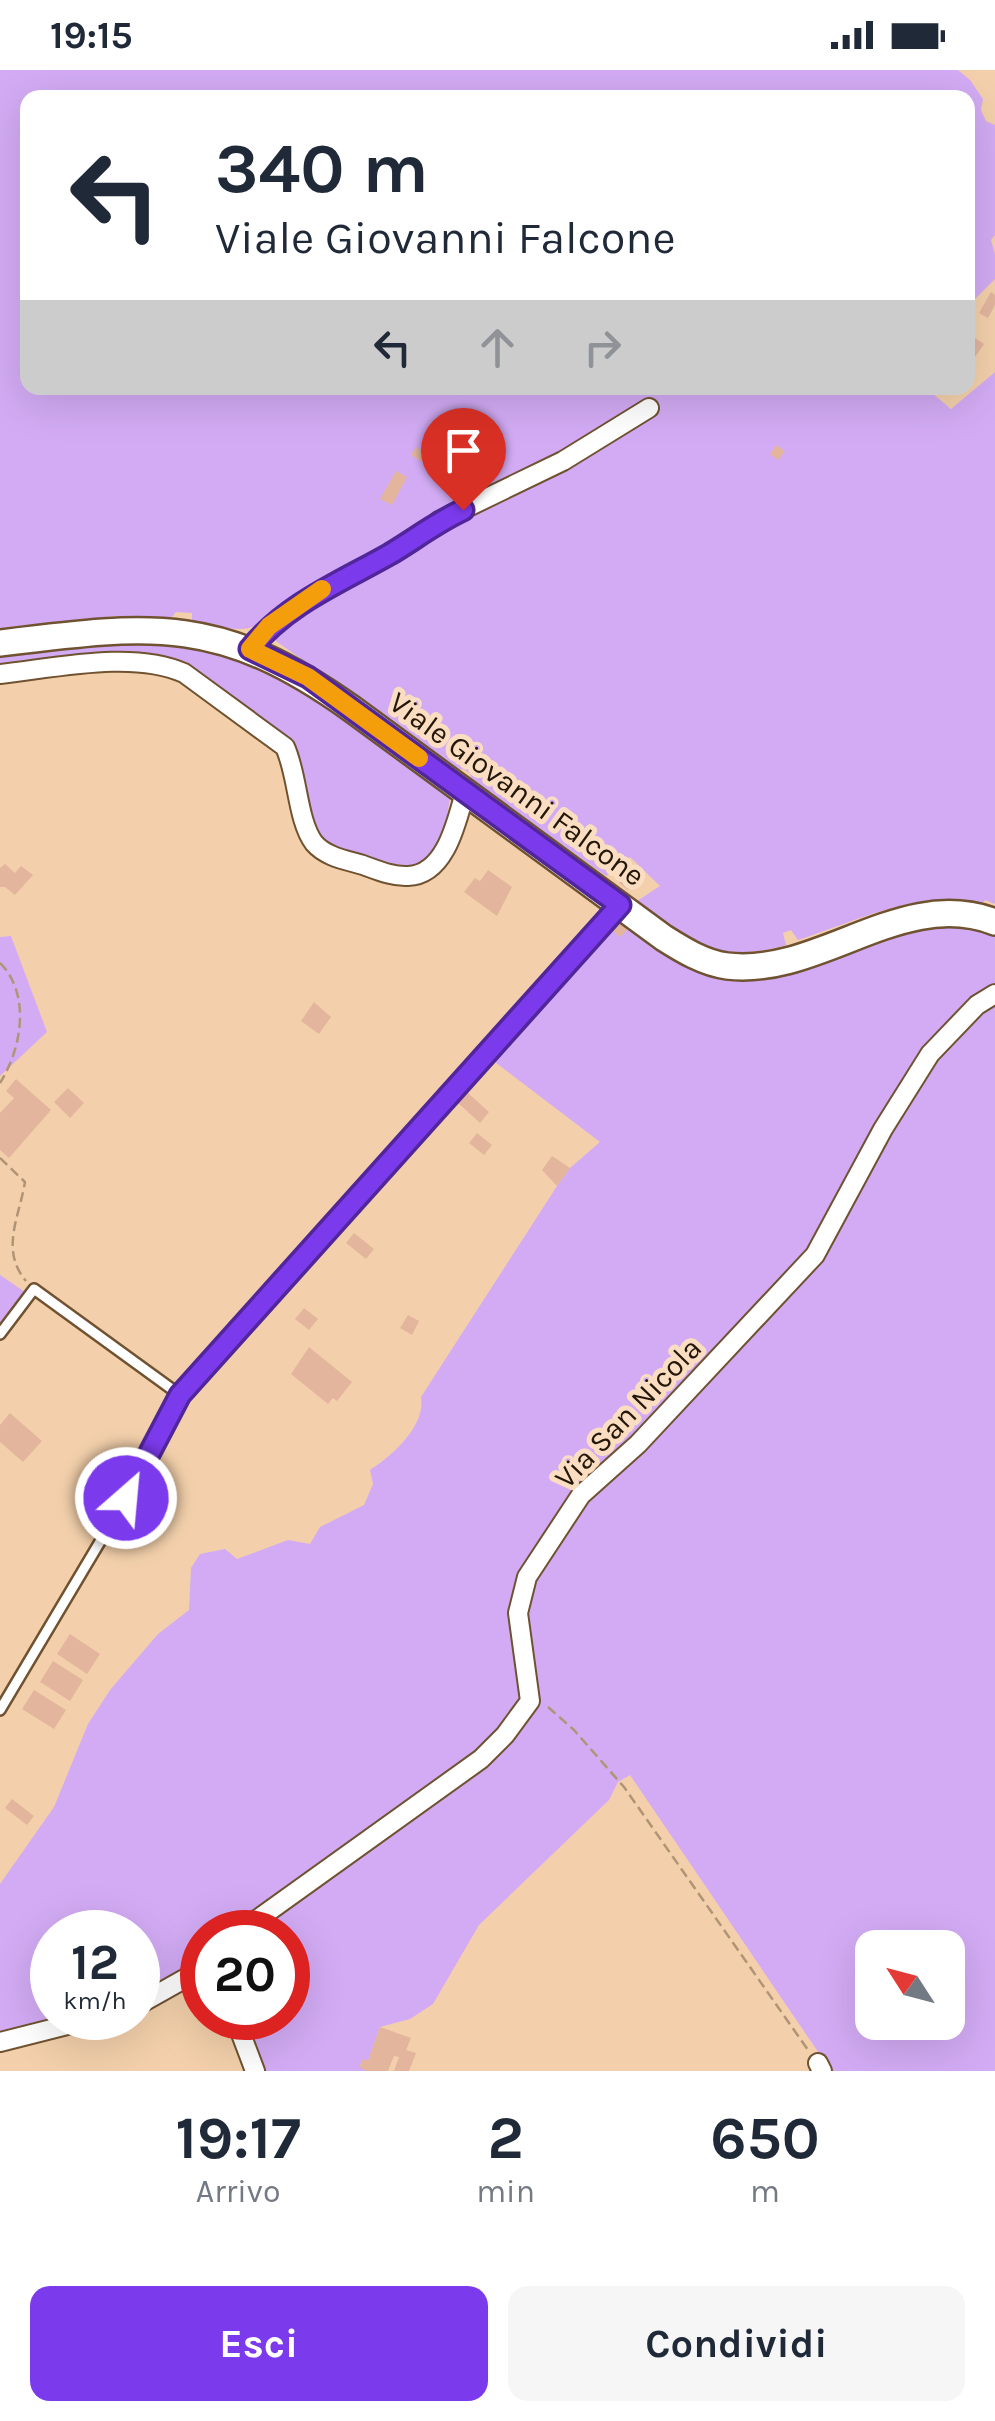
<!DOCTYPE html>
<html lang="it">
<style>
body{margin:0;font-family:Karla,sans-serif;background:#f6f6f7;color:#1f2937;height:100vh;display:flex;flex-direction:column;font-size:38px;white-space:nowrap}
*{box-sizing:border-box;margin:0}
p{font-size:32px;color:#747a83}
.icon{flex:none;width:55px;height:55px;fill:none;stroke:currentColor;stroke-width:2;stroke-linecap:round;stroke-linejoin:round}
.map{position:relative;height:2001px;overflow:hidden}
.side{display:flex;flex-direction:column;background:#fff;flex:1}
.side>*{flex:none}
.hud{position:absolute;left:20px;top:20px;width:955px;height:305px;border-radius:20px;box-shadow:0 10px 40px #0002;background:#fff;color:#1f2937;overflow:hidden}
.needle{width:65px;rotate:306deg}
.fabs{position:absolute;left:855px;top:1860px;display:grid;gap:20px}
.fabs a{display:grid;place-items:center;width:110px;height:110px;border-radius:20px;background:#fff;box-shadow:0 10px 40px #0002;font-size:50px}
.speed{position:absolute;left:30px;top:1840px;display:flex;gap:20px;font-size:50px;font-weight:700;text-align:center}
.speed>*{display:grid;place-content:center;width:130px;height:130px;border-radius:50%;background:#fff;box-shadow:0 10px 40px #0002;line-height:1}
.speed small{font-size:25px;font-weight:400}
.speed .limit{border:15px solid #d22;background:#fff;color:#111}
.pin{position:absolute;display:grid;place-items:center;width:85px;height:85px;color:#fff;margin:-102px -42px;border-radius:50% 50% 50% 0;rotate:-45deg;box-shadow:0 0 10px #0007}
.pin .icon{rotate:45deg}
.me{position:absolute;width:110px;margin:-55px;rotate:27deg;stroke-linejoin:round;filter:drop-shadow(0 0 8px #0008)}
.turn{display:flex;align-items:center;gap:35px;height:210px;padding:0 30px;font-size:45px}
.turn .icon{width:130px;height:130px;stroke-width:2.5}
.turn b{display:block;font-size:70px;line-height:85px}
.lanes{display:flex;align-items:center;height:95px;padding:0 30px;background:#0003;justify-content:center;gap:50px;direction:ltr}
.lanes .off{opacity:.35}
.eta{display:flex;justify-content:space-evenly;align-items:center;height:170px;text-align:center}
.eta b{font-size:60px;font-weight:700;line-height:70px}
.button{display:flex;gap:20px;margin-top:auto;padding:20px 30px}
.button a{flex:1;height:115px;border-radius:20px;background:#7c3aed;color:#fff;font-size:40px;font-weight:700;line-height:115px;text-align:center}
.button a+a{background:#f6f6f7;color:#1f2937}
.status{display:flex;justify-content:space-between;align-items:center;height:70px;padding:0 50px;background:#fff;direction:ltr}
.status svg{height:28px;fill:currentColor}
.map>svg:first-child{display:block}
.green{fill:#d2abf4;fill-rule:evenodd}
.building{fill:#e3b59d}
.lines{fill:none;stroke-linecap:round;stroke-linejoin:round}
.lane-casing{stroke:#705231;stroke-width:14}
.street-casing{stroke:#705231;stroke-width:22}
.secondary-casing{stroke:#705231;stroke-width:30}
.path{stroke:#b09476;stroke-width:2.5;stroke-dasharray:10 5;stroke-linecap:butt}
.lane{stroke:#fff;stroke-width:9}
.street{stroke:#fff;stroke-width:18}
.secondary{stroke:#fff;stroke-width:25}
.route-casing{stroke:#51269a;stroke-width:25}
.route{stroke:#7c3aed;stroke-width:18}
.slow{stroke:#f59e0b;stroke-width:18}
.labels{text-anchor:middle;stroke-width:10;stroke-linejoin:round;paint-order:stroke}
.street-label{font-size:30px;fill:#231709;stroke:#fbdec1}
</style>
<div class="status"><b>19:15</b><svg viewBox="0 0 49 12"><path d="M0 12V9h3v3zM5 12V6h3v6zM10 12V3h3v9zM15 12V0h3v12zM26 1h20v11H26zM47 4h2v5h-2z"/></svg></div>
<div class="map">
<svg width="995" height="2001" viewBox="0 0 995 2001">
<rect width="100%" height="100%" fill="#f3d0ab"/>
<g class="green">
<path d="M 0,0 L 958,0 L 970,10 L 983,29 L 981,40 L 986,51 L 995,55 L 995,165 L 991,170 L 995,184 L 995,209 L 968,236 L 968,28 L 28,28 L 28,318 L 926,318 L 951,339 L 995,302 L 995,834 L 985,830 L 982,834 C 922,817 854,852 798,870 L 791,860 L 783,863 L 786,875 C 715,895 692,872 637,831 L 660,816 L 630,787 L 606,806 L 471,710 L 470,703 L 463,699 L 455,700 L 276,571 L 276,563 L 295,529 C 245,566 253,563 192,551 L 192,543 L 176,542 L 171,548 L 116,546 L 0,558 Z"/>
<polygon points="123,572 180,573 238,586 294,614 450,728 445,758 430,785 420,793 401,798 330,778 315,762 300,688 289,668 189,598 0,599 0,582"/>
<path d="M 619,851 C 644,872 695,903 727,908 C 752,913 780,904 803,896 C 862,877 934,837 995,865 L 995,919 L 879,1056 L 795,1200 L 645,1359 L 518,1514 L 523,1601 L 521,1636 L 494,1671 L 234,1862 L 202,1862 L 202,1890 L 196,1895 L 138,1919 L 138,1862 L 52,1862 L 52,1948 L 66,1948 L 0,1966 L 0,1814 L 54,1737 L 88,1654 L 110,1620 L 158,1564 L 189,1540 L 191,1498 L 200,1484 L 225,1479 L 237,1489 L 288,1470 L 310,1474 L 320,1457 L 364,1435 L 373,1414 L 370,1400 C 392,1386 426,1356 421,1327 L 557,1116 L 570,1098 L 600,1072 L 491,989 L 612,852 Z"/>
<polygon points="11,866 47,962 0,1006 0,867"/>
<path d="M 995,931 L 995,2001 L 831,2001 L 630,1705 L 618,1712 L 609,1730 L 479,1855 L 433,1934 L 410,1949 L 380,1957 L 368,1991 L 362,1990 L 360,1996 L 366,2001 L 266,2001 L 243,1957 L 242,1948 L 288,1948 L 288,1862 L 262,1862 L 267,1855 L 483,1696 L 537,1626 L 535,1597 L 525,1543 L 533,1506 L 583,1429 L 819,1186 L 933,987 L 978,941 ZM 872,1878 L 948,1878 L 948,1952 L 872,1952 Z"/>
<polygon points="0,1205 25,1222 0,1256"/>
</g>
<g class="building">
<polygon points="991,222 995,225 995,235 988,248 979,243"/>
<polygon points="972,266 984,274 975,287 968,282"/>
<polygon points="776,375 785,381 778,390 770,384"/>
<polygon points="416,377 427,384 422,392 411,385"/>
<polygon points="396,401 407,407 392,435 380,429"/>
<polygon points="5,794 15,803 21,796 33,805 15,825 5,817 0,817 0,798"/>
<polygon points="628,799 638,806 628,820 619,813"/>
<polygon points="488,800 512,817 497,846 464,822 475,808 480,811"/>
<polygon points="619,851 628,859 620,867 612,860"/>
<polygon points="314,932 331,947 319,964 301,951"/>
<polygon points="16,1009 51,1040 9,1088 0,1080 0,1043 14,1028 6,1021"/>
<polygon points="68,1018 84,1033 70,1048 54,1032"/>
<polygon points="467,1022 489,1042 480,1053 457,1032"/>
<polygon points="477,1063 492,1075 484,1085 469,1073"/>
<polygon points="552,1086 570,1098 557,1116 542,1100"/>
<polygon points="354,1163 374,1179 366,1189 346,1173"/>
<polygon points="304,1238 318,1249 309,1260 295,1249"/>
<polygon points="408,1245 419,1251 412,1265 400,1258"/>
<polygon points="309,1277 352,1312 337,1331 333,1328 328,1334 291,1304"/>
<polygon points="10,1343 42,1371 23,1392 0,1372 0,1355"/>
<polygon points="87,1433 98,1446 91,1451 80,1438"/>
<polygon points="70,1564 100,1584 87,1604 57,1584"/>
<polygon points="53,1591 83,1610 70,1631 40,1612"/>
<polygon points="34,1620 66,1640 54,1659 22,1639"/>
<polygon points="12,1729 34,1746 27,1755 5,1738"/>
<polygon points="380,1957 411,1968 406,1980 416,1983 409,2001 394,2001 399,1987 394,1986 388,2001 366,2001 360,1997 362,1989 368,1991"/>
</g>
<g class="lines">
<g class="lane-casing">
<g id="lane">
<polyline points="0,1264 34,1219 180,1325"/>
<polyline points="0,1640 126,1428 180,1325 619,837"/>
</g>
</g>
<g class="street-casing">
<g id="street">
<path d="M 250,579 C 305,513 379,504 439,451 L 563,391 L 649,338"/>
<path d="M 0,604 C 55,598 133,580 184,603 L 285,677 C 298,705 297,750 314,773 C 326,787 346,790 363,795 C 377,800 393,807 408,806 C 446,805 457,750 465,722"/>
<polyline points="247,1862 258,1849 481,1689 505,1665 530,1631 518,1543 527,1507 581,1425 638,1374 815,1185 883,1059 930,984 977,935 995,924"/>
<polyline points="138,1935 202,1899"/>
<polyline points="235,1948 255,2001"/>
<polyline points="0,1972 95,1948"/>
<polyline points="818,1993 822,2001"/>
</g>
</g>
<g class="secondary-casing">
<path id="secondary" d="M 0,573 C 154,554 220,545 352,639 L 664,868 C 683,880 704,893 727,896 C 820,907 902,816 995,852"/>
</g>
<g class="path">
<path d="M 0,893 C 31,924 22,978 0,1013"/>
<path d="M 0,1088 L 25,1112 C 19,1148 0,1180 26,1211"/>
<polyline points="548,1637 574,1660 624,1717 808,1980"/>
</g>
<use href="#lane" class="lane"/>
<use href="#street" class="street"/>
<use href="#secondary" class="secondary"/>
</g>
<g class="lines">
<g class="route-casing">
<path id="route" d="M 126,1428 L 180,1325 L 620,835 L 308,607 L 250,579 C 288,533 339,513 390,484 C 415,469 437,452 463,440"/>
</g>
<use href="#route" class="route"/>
<polyline class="slow" points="322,519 269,556 250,579 308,607 419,688"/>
</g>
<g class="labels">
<g class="street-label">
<text transform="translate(517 719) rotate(36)" y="10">Viale Giovanni Falcone</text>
<text transform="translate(628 1343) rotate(-46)" y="10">Via San Nicola</text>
</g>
</g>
</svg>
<div class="fabs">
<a><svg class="needle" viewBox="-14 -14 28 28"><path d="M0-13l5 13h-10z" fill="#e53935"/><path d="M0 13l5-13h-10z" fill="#747a83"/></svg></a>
</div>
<div class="speed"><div>12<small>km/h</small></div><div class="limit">20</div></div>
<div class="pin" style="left:463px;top:440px;background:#d93025"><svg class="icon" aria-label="arrive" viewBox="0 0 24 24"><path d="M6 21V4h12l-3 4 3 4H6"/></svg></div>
<svg class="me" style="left:126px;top:1428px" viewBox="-20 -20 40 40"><circle r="17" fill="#7c3aed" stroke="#fff" stroke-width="3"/><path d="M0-11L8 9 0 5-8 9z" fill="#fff"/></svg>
<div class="hud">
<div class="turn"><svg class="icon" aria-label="left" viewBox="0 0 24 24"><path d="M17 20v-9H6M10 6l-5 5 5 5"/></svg><div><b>340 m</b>Viale Giovanni Falcone</div></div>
<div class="lanes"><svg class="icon" aria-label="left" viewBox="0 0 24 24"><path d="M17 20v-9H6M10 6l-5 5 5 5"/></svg><svg class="icon off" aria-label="ahead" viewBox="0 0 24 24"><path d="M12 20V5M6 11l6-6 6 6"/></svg><svg class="icon off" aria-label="right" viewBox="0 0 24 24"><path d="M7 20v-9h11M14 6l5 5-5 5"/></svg></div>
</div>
</div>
<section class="side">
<div class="eta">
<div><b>19:17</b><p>Arrivo</p></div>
<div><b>2</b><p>min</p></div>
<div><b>650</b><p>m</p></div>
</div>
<div class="button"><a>Esci</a><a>Condividi</a></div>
</section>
